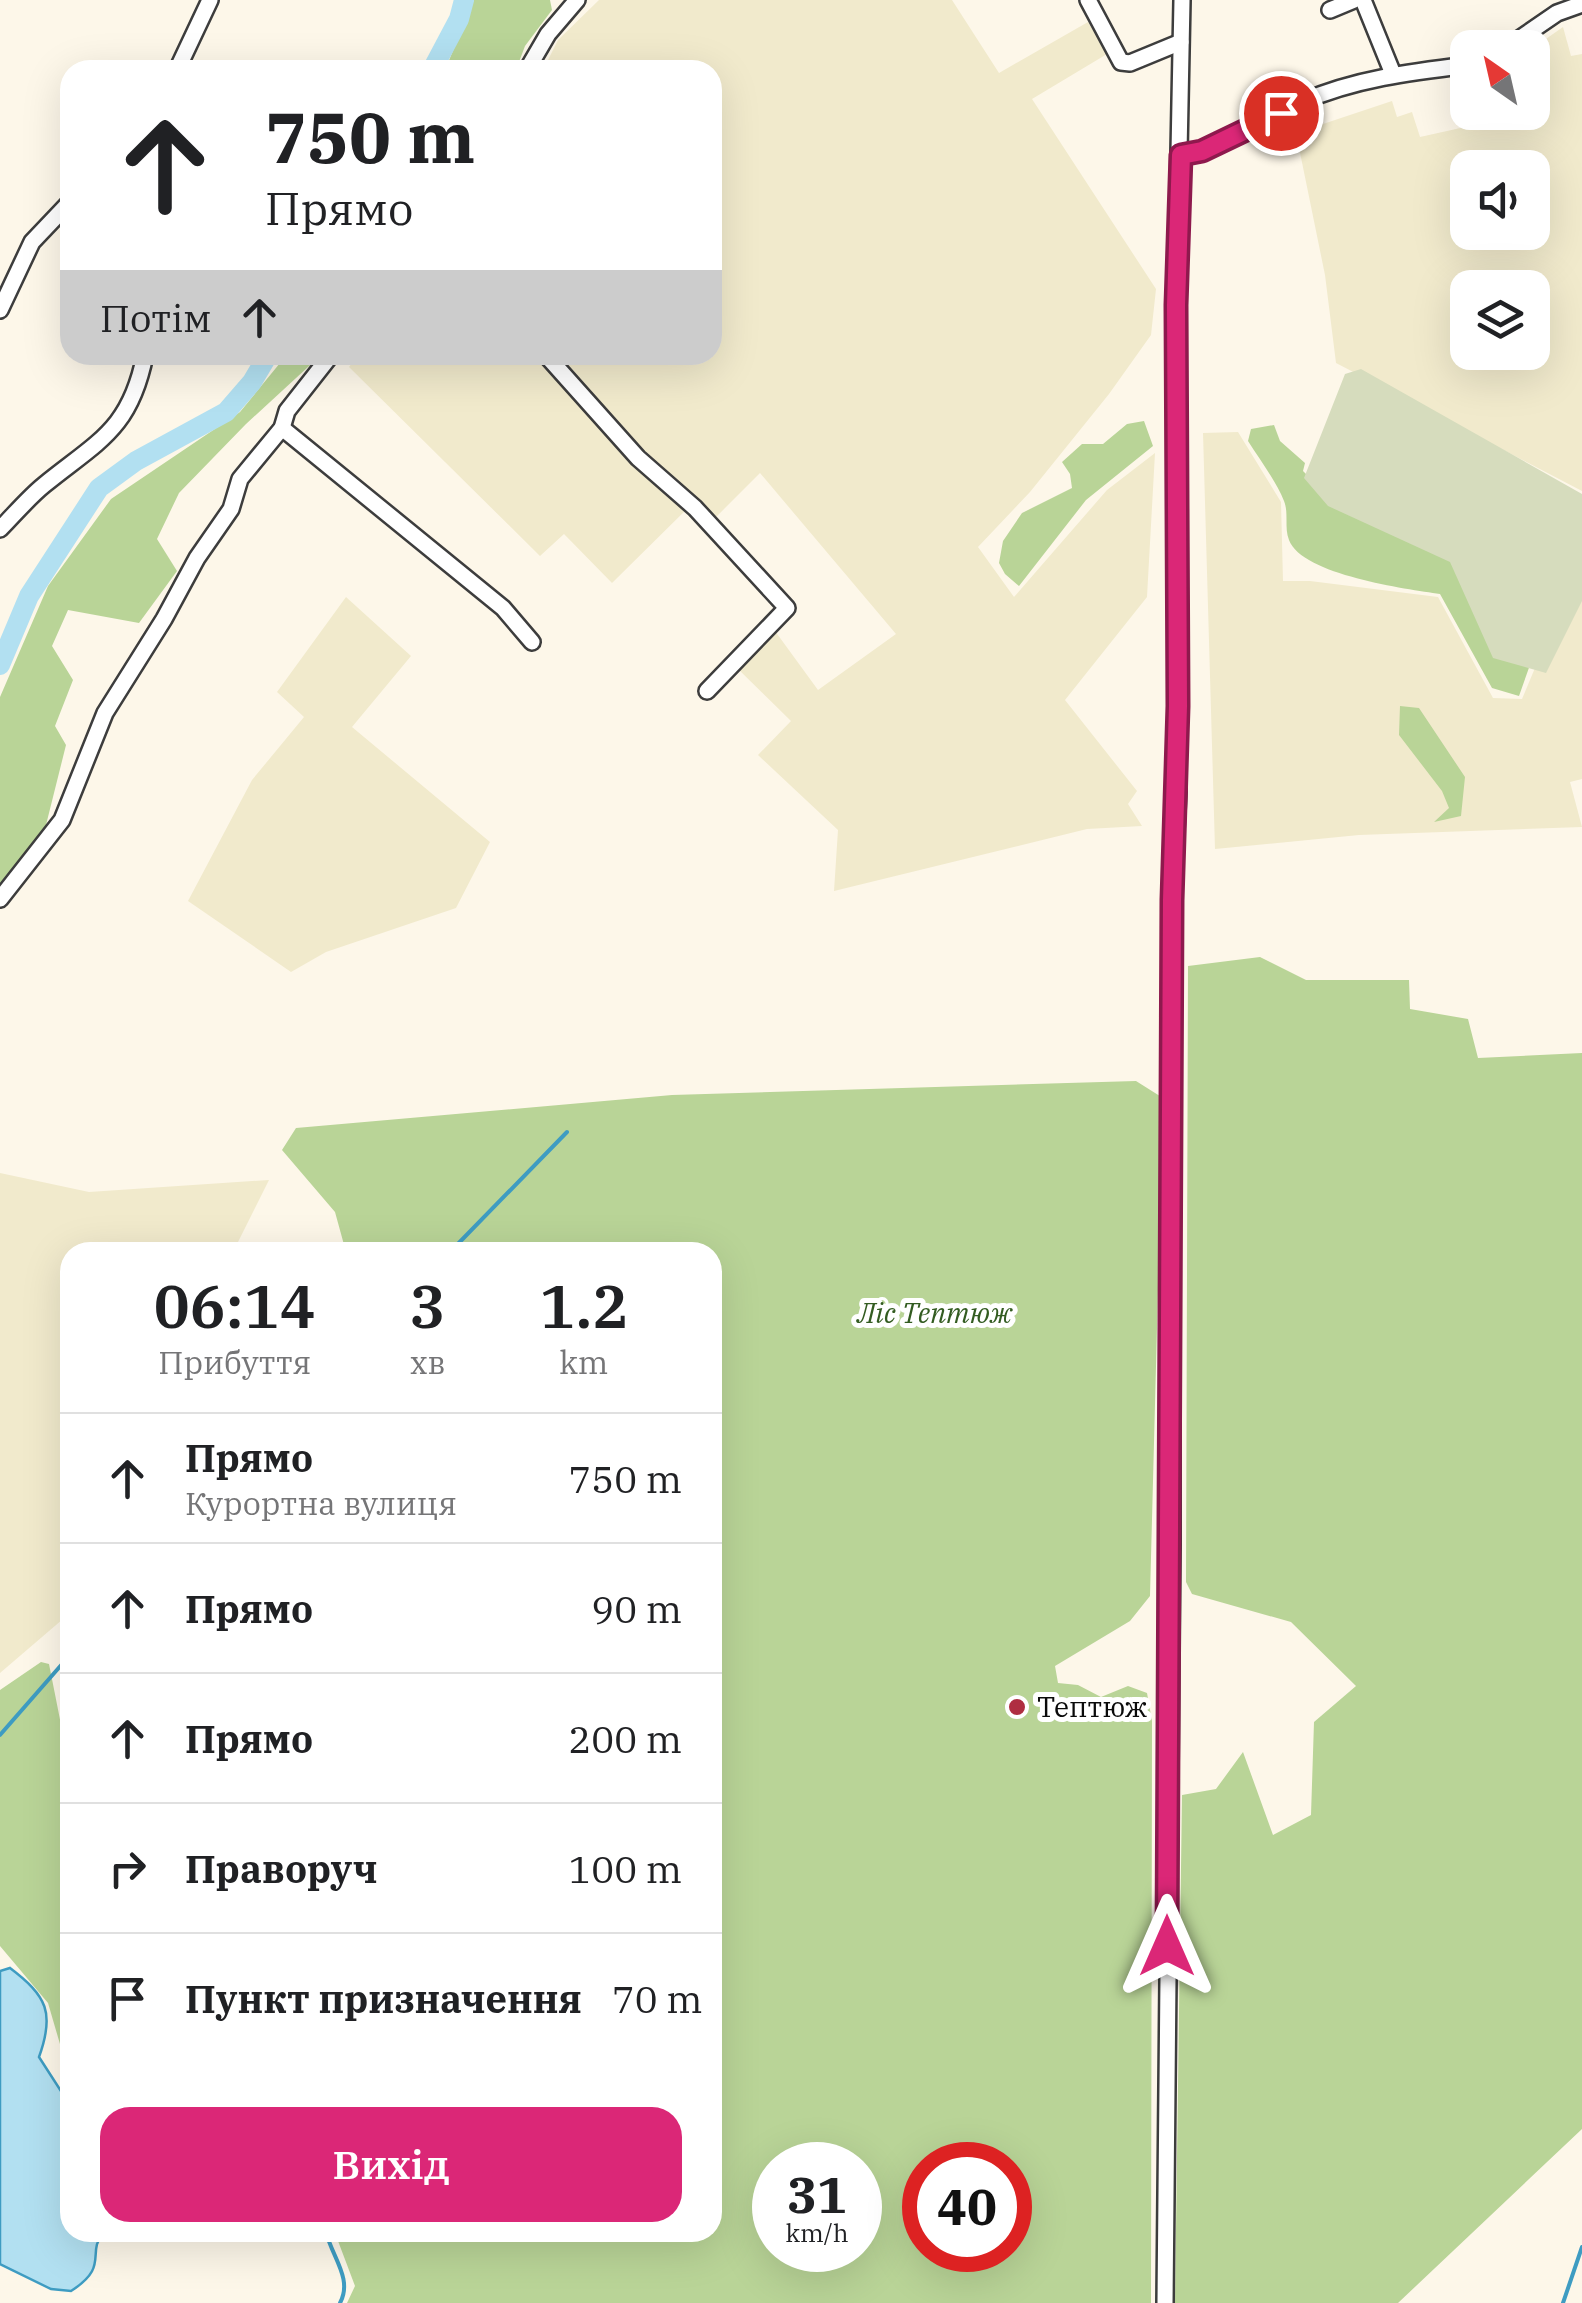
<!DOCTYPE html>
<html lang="uk">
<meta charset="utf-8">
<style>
body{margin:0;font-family:"IBM Plex Serif",serif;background:#f2f2f2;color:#202124;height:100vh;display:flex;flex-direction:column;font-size:38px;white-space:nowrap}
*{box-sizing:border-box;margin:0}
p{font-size:32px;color:#757577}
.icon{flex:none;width:55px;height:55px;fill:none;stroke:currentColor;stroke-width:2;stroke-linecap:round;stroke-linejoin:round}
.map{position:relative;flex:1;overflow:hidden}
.details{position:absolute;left:60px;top:1242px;width:662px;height:1000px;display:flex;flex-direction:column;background:#fff;border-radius:30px;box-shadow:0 10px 40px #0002}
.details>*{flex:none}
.top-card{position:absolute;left:60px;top:60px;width:662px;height:305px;border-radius:30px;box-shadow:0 10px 40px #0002;background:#fff;color:#202124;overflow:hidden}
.needle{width:65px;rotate:326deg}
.controls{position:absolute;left:1450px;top:30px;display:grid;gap:20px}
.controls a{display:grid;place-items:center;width:100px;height:100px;border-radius:20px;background:#fff;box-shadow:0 10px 40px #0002;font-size:50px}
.speed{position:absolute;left:752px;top:2142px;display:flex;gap:20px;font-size:50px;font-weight:700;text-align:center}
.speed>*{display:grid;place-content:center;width:130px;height:130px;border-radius:50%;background:#fff;box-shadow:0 10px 40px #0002;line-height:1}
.speed small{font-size:25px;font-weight:400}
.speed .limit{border:15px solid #d22;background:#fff;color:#111}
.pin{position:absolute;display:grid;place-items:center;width:85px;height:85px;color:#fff;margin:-42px;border:5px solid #fff;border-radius:50%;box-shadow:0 2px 10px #0007}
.me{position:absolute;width:110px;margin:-55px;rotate:0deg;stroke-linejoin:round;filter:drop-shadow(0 0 8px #0008)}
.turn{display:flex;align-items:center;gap:35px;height:210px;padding:0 40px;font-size:45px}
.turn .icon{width:130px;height:130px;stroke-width:2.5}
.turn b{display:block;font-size:70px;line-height:85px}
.then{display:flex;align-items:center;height:95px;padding:0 40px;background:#0003;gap:20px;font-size:38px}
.eta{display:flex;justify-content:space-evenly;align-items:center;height:170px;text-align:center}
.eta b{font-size:60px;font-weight:600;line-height:70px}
.action{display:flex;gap:20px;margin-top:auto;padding:20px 40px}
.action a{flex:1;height:115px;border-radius:30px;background:#db2777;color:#fff;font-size:40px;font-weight:600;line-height:115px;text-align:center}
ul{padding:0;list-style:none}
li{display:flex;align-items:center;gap:30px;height:130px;padding:0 40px;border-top:2px solid #e0e0e0}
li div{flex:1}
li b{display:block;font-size:38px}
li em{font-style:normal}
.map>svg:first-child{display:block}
.farmland{fill:#f1eacc;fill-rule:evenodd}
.forest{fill:#b9d497;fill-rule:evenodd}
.cemetery{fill:#d6dcbd}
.water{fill:#b2e0f1;stroke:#3e9cc2;stroke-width:2.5}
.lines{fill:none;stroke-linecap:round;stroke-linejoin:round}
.stream{stroke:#3e9cc2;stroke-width:4}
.river{stroke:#b2e0f1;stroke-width:20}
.minor-casing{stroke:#3d3d3d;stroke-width:20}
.minor{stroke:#fff;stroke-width:15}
.route-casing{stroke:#8e194d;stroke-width:25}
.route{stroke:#db2777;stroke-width:18}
.poi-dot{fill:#af2e41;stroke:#fff;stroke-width:4}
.labels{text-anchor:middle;stroke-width:10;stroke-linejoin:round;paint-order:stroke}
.park-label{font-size:28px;font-style:italic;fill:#335c21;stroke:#fff}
.poi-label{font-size:28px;fill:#0a0a0a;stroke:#fff;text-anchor:start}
</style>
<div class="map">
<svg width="1582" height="2303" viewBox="0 0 1582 2303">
<rect width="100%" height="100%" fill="#fdf7e9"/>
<g class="farmland">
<polygon points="599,0 952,0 999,73 1088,22 1107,54 1032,99 1156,289 1151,335 1109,394 1030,492 978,547 1014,597 1107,490 1155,453 1147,597 1065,700 1137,791 1128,804 1142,826 1087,829 834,891 838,830 758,755 791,721 737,668 775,631 818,690 896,634 760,473 713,520 695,501 612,583 564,534 540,556 349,367 358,355 712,355 712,70 543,70 558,40"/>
<path d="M 1563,27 L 1571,56 L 1582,54 L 1582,491 L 1336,363 L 1325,275 L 1296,133 L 1392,101 L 1397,117 L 1412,112 L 1420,137 L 1483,123 L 1481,113 L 1532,112 L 1533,48 ZM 1468,168 L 1532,168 L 1532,232 L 1468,232 ZM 1468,288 L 1532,288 L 1532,352 L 1468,352 Z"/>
<polygon points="1238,432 1281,502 1283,581 1310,581 1438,597 1493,698 1522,699 1540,656 1582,532 1582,779 1570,782 1582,827 1359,835 1215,849 1203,433"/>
<polygon points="346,597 411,656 352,727 490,842 456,908 326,952 291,972 188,901 252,780 304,717 277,692"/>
<polygon points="0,1173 89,1192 269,1180 233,1252 70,1252 70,1613 0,1673"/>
</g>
<g class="forest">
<polygon points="474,0 550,0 552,10 525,46 516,70 445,70"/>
<polygon points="283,355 321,355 246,424 179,493 157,539 177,571 139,623 68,610 52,646 73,680 55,726 66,745 44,833 0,885 0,697 48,586 111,499 240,412 280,363"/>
<polygon points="1144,421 1153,446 1086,500 1019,586 1005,574 999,563 1003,541 1022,513 1072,488 1070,474 1062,462 1082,444 1103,444 1127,424"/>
<path d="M 1274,425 L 1280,441 L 1305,463 L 1303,471 L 1337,505 L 1454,562 L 1531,662 L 1519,696 L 1492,688 L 1440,594 C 1407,589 1302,575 1289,540 C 1284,528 1289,513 1284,501 C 1276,481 1260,460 1248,441 L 1251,429 Z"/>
<polygon points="1400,706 1419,708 1465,777 1461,816 1434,822 1449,808 1442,791 1399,735"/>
<polygon points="1260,957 1306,980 1409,980 1410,1009 1468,1019 1478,1058 1582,1053 1582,2129 1398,2303 1175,2303 1182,1795 1216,1789 1243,1752 1273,1835 1311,1815 1314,1722 1356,1686 1291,1622 1192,1594 1186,1582 1188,966"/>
<path d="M 1136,1081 L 1163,1098 L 1150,1596 L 1130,1621 L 1055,1666 L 1058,1683 L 1078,1685 L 1101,1697 L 1128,1686 L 1147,1693 L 1152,1721 L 1151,2303 L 347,2303 L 355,2286 L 335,2233 L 712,2232 L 712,1252 L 346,1252 L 335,1212 L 282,1150 L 296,1128 L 672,1095 ZM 775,2165 L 860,2165 L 860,2250 L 775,2250 ZM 925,2165 L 1010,2165 L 1010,2250 L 925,2250 Z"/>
<polygon points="41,1662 49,1664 70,1770 70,2068 67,2068 48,2003 0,1946 0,1690"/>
</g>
<polygon class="cemetery" points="1361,369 1582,494 1582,601 1546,673 1493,658 1450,562 1328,506 1304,478 1345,374"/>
<path class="water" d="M 10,1968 C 47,1996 55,2013 39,2057 L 70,2105 L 70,2232 L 103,2233 C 86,2254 110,2266 71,2291 L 51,2289 L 0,2264 L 0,1971 Z"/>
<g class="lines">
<g class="stream">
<polyline points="450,1252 567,1132"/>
<polyline points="0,1735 70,1655"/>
<path d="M 326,2232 C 332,2257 353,2279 340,2303"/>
<polyline points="1563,2303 1582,2247"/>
</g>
<g class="river">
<polyline points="432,70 459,19 464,0"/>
<polyline points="0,665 29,596 99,488 136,461 226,412 252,382 268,355"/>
</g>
<g class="minor-casing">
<g id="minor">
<polyline points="1088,0 1121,62 1130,63 1181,42"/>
<polyline points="1363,0 1393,74"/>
<polyline points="1330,10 1354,0"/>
<polyline points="1506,48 1557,13 1582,4"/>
<polyline points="177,70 210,0"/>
<polyline points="527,70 548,34 577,0"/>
<path d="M 1181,155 C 1224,147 1262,120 1302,102 C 1354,79 1411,72 1468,65"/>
<polyline points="0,310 32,242 70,202"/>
<polyline points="546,355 638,458 695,508 787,608 707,691"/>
<polyline points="282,428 503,608 532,642"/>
<path d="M 0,529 C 14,515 28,498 44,485 C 98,441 130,430 145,355"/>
<polyline points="0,899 62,820 105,713 164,619 197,558 231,509 240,479 282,428 287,411 331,355"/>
<polyline points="1165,2303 1172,1545 1172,900 1178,792 1176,305 1182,0"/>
</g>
</g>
<use href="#minor" class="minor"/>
</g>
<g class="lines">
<g class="route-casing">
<polyline id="route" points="1167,1946 1172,900 1178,706 1176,305 1181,155 1202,151 1281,113"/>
</g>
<use href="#route" class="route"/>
</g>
<circle class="poi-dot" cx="1017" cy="1707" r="10"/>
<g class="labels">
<g class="park-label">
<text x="935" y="1323">Ліс Тептюж</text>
</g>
<g class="poi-label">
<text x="1037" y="1717">Тептюж</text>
</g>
</g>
</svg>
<div class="controls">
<a><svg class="needle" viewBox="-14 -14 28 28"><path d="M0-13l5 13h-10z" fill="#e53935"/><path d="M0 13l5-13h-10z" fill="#757577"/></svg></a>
<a><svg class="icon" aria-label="sound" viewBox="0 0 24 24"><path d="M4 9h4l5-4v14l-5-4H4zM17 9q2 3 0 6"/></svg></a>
<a><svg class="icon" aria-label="layers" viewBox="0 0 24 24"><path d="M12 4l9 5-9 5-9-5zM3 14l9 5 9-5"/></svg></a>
</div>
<div class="speed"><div>31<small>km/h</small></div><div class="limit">40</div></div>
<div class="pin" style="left:1281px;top:113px;background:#d93025"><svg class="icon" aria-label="arrive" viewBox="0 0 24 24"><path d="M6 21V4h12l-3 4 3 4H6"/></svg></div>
<svg class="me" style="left:1167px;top:1946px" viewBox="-20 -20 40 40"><path d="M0-17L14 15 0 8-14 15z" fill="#db2777" stroke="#fff" stroke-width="4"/></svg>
<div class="top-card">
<div class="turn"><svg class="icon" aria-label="ahead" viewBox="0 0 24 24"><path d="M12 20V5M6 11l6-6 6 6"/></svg><div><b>750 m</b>Прямо</div></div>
<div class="then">Потім<svg class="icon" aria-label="ahead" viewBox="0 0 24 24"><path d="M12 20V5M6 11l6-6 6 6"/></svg></div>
</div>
<section class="details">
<div class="eta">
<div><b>06:14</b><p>Прибуття</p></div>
<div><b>3</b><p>хв</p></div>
<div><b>1.2</b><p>km</p></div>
</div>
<ul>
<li><svg class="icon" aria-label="ahead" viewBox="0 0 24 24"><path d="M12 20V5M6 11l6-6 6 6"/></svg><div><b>Прямо</b><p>Курортна вулиця</p></div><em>750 m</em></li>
<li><svg class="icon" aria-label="ahead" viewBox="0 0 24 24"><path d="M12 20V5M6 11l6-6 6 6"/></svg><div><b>Прямо</b></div><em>90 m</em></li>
<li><svg class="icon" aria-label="ahead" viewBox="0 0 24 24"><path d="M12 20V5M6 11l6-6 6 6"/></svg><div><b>Прямо</b></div><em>200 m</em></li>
<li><svg class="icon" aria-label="right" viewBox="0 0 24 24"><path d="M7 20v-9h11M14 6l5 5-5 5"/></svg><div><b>Праворуч</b></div><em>100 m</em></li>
<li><svg class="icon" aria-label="arrive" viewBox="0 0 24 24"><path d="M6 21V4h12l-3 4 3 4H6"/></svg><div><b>Пункт призначення</b></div><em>70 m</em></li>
</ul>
<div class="action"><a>Вихід</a></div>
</section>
</div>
